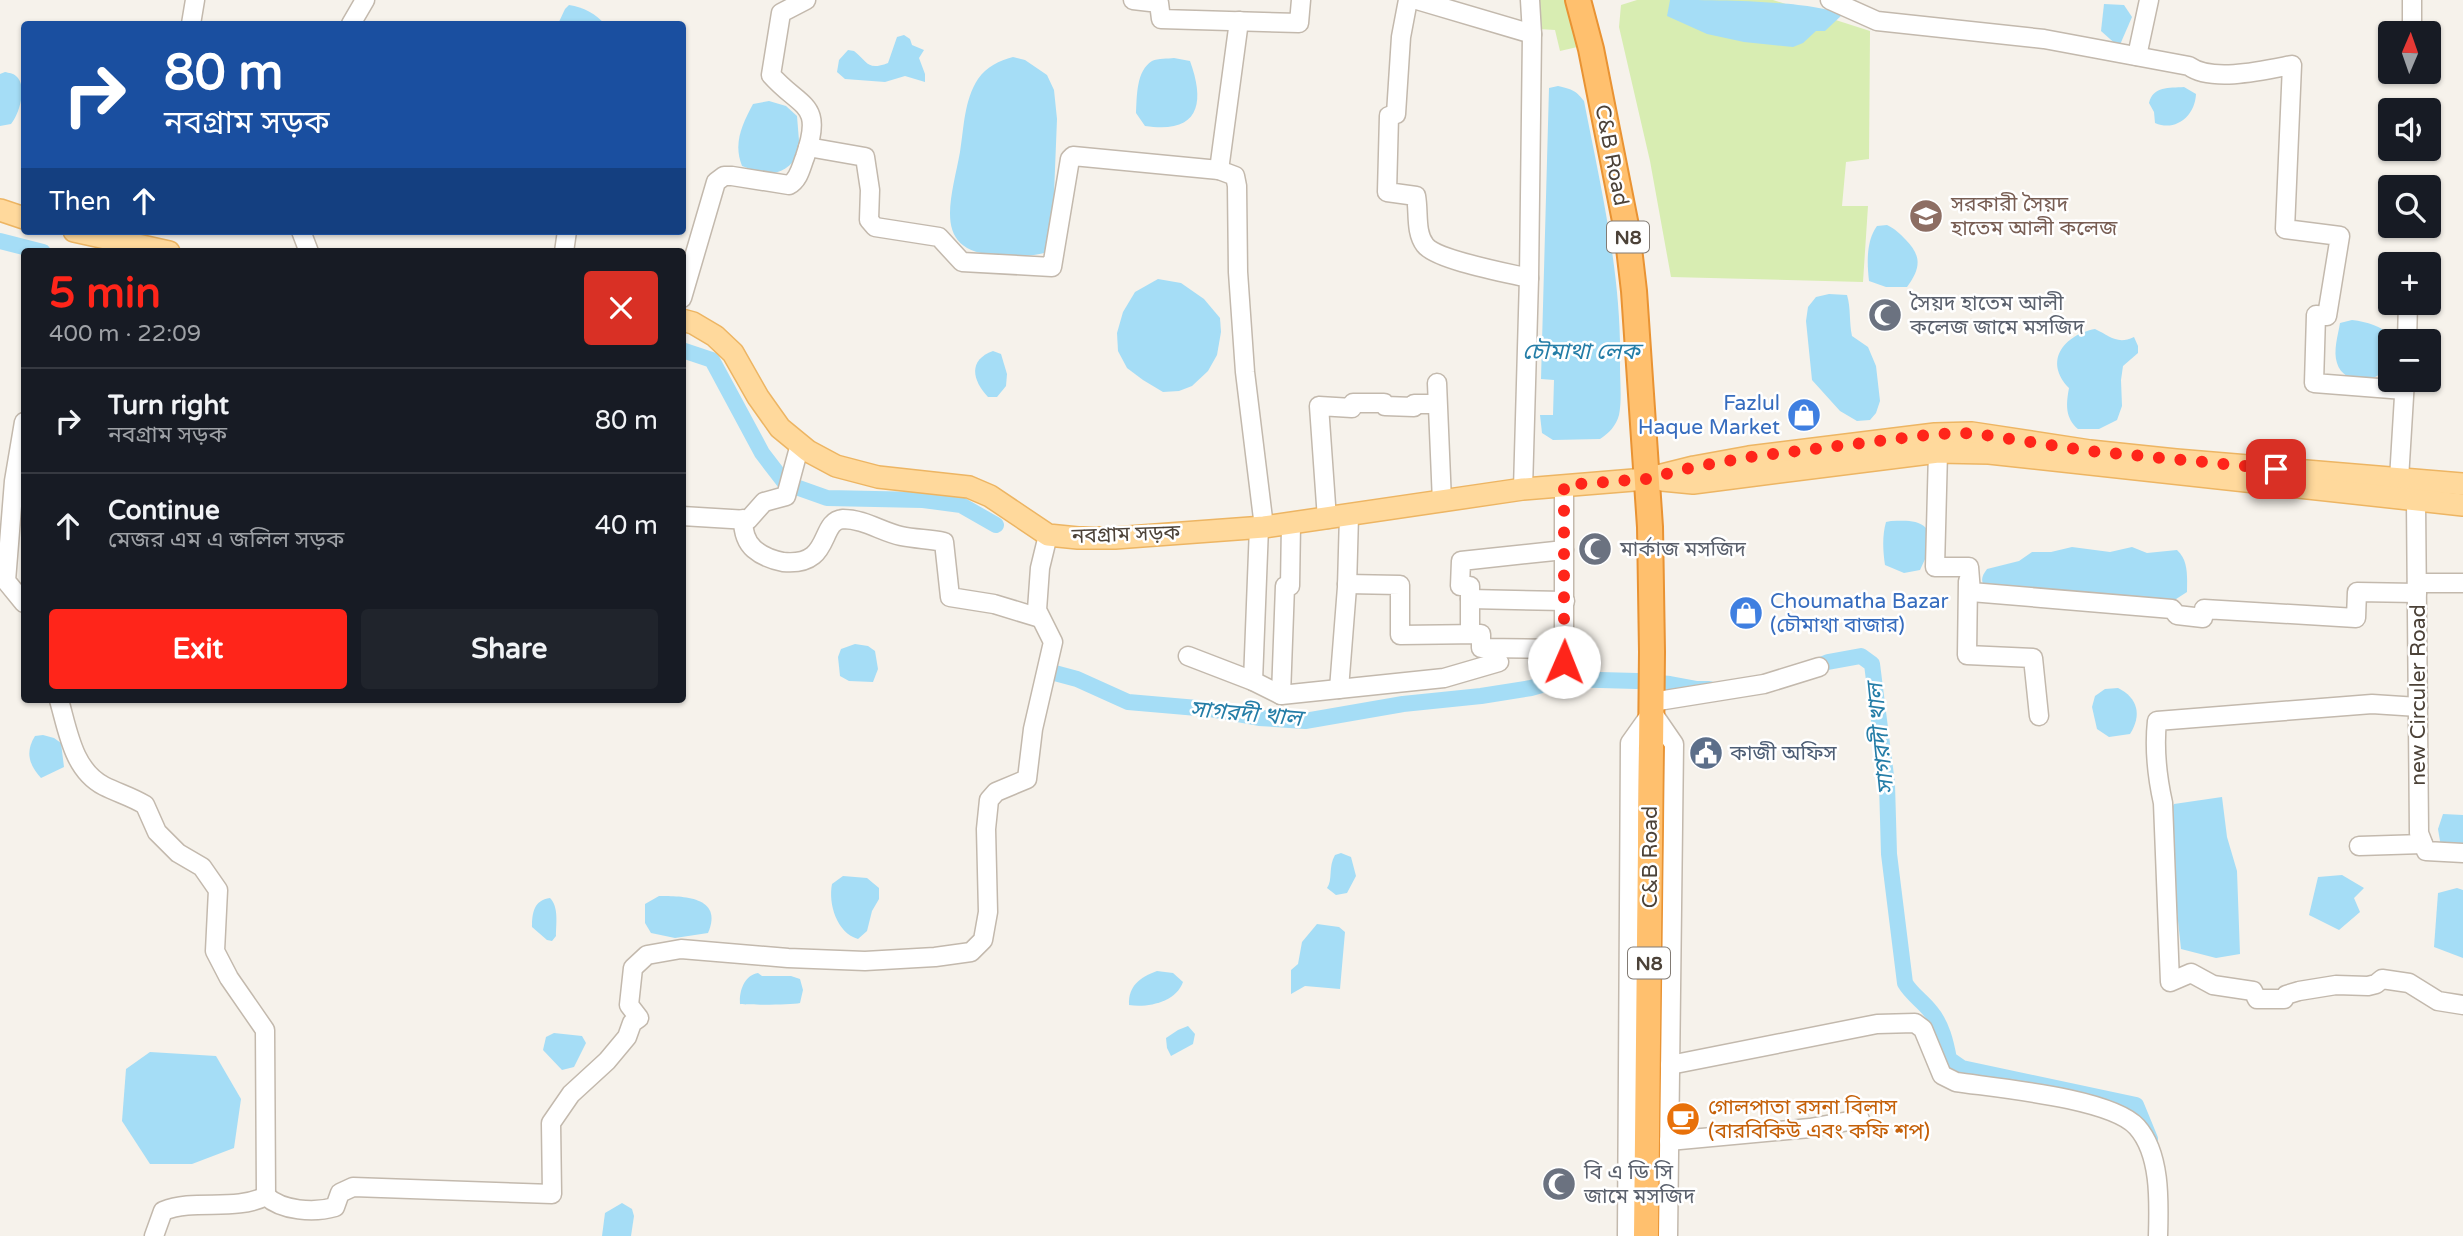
<!DOCTYPE html>
<meta charset="utf-8">
<style>
body{margin:0;font-family:"Varela Round","Noto Sans Bengali",sans-serif;background:#20242c;color:#f1f3f6;height:100vh;display:flex;flex-direction:column;font-size:26px;white-space:nowrap}
*{box-sizing:border-box;margin:0}
p{font-size:23px;color:#9ea1a6}
.icon{flex:none;width:38px;height:38px;fill:none;stroke:currentColor;stroke-width:2;stroke-linecap:round;stroke-linejoin:round}
.map{position:relative;flex:1;overflow:hidden}
.details{position:absolute;left:21px;top:248px;width:665px;height:455px;display:flex;flex-direction:column;background:#171b24;border-radius:7px;box-shadow:0 2px 5px #0004}
.details>*{flex:none}
.hud{position:absolute;left:21px;top:21px;width:665px;height:214px;border-radius:7px;box-shadow:0 2px 5px #0004;background:#1a4fa0;color:#fff;overflow:hidden}
.needle{width:46px;rotate:2deg}
.tools{position:absolute;left:2378px;top:21px;display:grid;gap:14px}
.tools a{display:grid;place-items:center;width:63px;height:63px;border-radius:7px;background:#171b24;box-shadow:0 2px 5px #0004;font-size:35px}
.pin{position:absolute;display:grid;place-items:center;width:60px;height:60px;color:#fff;margin:-30px;border-radius:14px;box-shadow:0 4px 10px #0006}
.me{position:absolute;width:77px;margin:-38px;rotate:1deg;stroke-linejoin:round;filter:drop-shadow(0 0 5px #0008)}
.turn{display:flex;align-items:center;gap:24px;height:147px;padding:0 28px;font-size:32px}
.turn .icon{width:91px;height:91px;stroke-width:2.5}
.turn b{display:block;font-size:49px;line-height:60px}
.then{display:flex;align-items:center;height:66px;padding:0 28px;background:#0003;gap:14px;font-size:26px}
.round{display:grid;place-items:center;flex:none;width:74px;height:74px;border-radius:7px;background:#20242c}
.head{display:flex;align-items:center;justify-content:space-between;height:119px;padding:0 28px}
h1{font-size:42px;font-weight:800;line-height:52px;color:#ff251a}
.cta{display:flex;gap:14px;margin-top:auto;padding:14px 28px}
.cta a{flex:1;height:80px;border-radius:7px;background:#ff251a;color:#fff;font-size:28px;font-weight:800;line-height:80px;text-align:center}
.cta a+a{background:#20242c;color:#f1f3f6}
ul{padding:0;list-style:none}
li{display:flex;align-items:center;gap:21px;height:105px;padding:0 28px;border-top:2px solid #363941}
li div{flex:1}
li b{display:block;font-size:26px}
li em{font-style:normal}
.map>svg:first-child{display:block}
.green{fill:#d8edb2}
.water{fill:#a5ddf6}
.lines{fill:none;stroke-linecap:round;stroke-linejoin:round}
.canal{stroke:#a5ddf6;stroke-width:16}
.minor-casing{stroke:#c3b9ad;stroke-width:21}
.major-casing{stroke:#edb563;stroke-width:24}
.highway-casing{stroke:#e99333;stroke-width:28}
.minor{stroke:#fff;stroke-width:18}
.major{stroke:#ffd99c;stroke-width:21}
.highway{stroke:#ffc06e;stroke-width:24}
.route{stroke:#ff251a;stroke-width:12;stroke-dasharray:0 21.6}
.labels{text-anchor:middle;stroke-width:5;stroke-linejoin:round;paint-order:stroke}
.shield{fill:#fff;stroke:#827b74;stroke-width:2}
.shield-label{font-size:19px;font-weight:bold;fill:#4c4238}
.street-label{font-size:21px;fill:#4c4238;stroke:#fff}
.education-label{font-size:21px;fill:#785e54;stroke:#fff;text-anchor:start}
.worship-label{font-size:21px;fill:#5b616d;stroke:#fff;text-anchor:start}
.shop-label{font-size:21px;fill:#366cbe;stroke:#fff;text-anchor:end}
.service-label{font-size:21px;fill:#4e5e75;stroke:#fff;text-anchor:start}
.food-label{font-size:21px;fill:#c56008;stroke:#fff;text-anchor:start}
.water-label{font-size:23px;font-style:italic;fill:#247da7;stroke:#fff}
</style>
<div class="map">
<svg width="2463" height="1236" viewBox="0 0 2463 1236">
<rect width="100%" height="100%" fill="#f6f2eb"/>
<g class="green">
<polygon points="1538,0 1576,0 1586,45 1560,51 1555,30 1539,29"/>
<polygon points="1637,0 1773,0 1870,31 1869,159 1846,162 1842,206 1868,206 1863,282 1671,277 1650,161 1619,27 1621,5"/>
</g>
<g class="water">
<path d="M 1670,0 C 1709,0 1814,0 1842,15 L 1825,31 L 1816,31 L 1803,43 L 1793,47 L 1744,42 L 1707,34 L 1667,16 Z"/>
<polygon points="2104,4 2124,5 2132,17 2119,47 2101,31"/>
<path d="M 569,5 C 584,7 595,14 605,24 L 558,24 L 565,9 Z"/>
<path d="M 904,35 L 910,39 L 912,45 L 924,50 L 919,58 L 925,74 L 925,82 L 905,76 L 885,82 L 845,79 L 837,72 L 839,60 L 848,50 L 854,51 C 868,62 867,71 888,63 L 897,37 Z"/>
<path d="M 1013,57 L 1025,60 L 1047,75 L 1054,90 L 1057,119 L 1052,244 L 1048,252 C 1032,257 1017,256 1001,255 C 930,254 951,201 960,152 C 964,128 964,100 978,79 C 987,66 999,61 1013,57 Z"/>
<path d="M 1174,58 L 1190,61 C 1206,105 1198,134 1145,126 L 1136,113 C 1137,96 1136,71 1152,61 C 1158,58 1168,59 1174,58 Z"/>
<path d="M 5,72 C 9,73 13,73 16,76 C 28,86 19,115 11,124 L 0,126 L 0,74 Z"/>
<path d="M 1558,86 C 1570,89 1575,89 1584,101 C 1601,188 1622,276 1620,366 C 1620,382 1622,400 1619,415 C 1616,426 1609,433 1600,439 L 1553,440 L 1542,433 L 1540,415 L 1553,415 L 1554,380 L 1541,379 L 1549,88 Z"/>
<path d="M 2184,87 L 2196,94 C 2195,116 2176,132 2155,123 L 2154,112 L 2149,103 C 2153,86 2169,88 2184,87 Z"/>
<path d="M 769,101 L 786,106 L 797,116 L 800,153 C 783,178 768,176 742,166 C 733,143 742,125 753,104 Z"/>
<path d="M 1887,225 C 1895,229 1899,233 1905,239 C 1922,256 1921,268 1907,287 L 1886,287 L 1869,281 C 1867,263 1866,241 1877,226 Z"/>
<polygon points="1158,279 1181,283 1204,299 1220,318 1221,332 1217,355 1208,371 1192,386 1179,391 1163,392 1143,380 1127,368 1118,351 1117,333 1123,312 1135,292"/>
<path d="M 1829,294 L 1847,295 C 1851,308 1849,322 1852,336 L 1868,347 L 1876,366 L 1880,401 L 1876,413 L 1870,420 L 1857,421 L 1840,411 L 1812,380 L 1806,321 L 1808,307 L 1816,297 Z"/>
<path d="M 2352,320 C 2368,322 2380,326 2392,336 C 2391,345 2392,358 2386,367 C 2375,386 2343,384 2337,363 C 2333,351 2338,335 2340,323 Z"/>
<path d="M 2095,329 C 2110,336 2117,345 2134,337 L 2138,346 L 2138,353 L 2123,366 L 2121,380 L 2122,406 L 2117,420 L 2099,429 L 2078,429 C 2065,418 2066,404 2069,388 C 2043,361 2064,335 2095,329 Z"/>
<path d="M 993,351 L 1001,354 L 1007,374 L 1006,386 L 997,397 L 988,397 C 972,380 968,360 993,351 Z"/>
<path d="M 1891,521 C 1904,521 1917,519 1926,528 L 1927,555 L 1920,570 L 1904,573 L 1885,565 C 1883,551 1882,536 1886,522 Z"/>
<path d="M 2072,547 L 2110,552 L 2132,547 L 2147,553 L 2177,550 C 2189,561 2187,577 2187,592 L 2173,601 L 1985,587 C 1980,580 1982,576 1987,569 L 2019,561 L 2032,552 L 2051,552 Z"/>
<polygon points="855,644 868,646 875,651 878,669 873,682 849,681 840,676 838,657 841,649"/>
<path d="M 2118,688 C 2138,698 2142,715 2130,734 L 2109,737 L 2097,729 L 2092,707 L 2095,696 L 2105,689 Z"/>
<path d="M 43,735 L 54,738 L 61,743 L 64,767 L 41,778 C 29,765 25,752 35,736 Z"/>
<polygon points="2222,797 2227,837 2237,871 2240,954 2216,958 2181,949 2167,818 2174,804"/>
<polygon points="2443,814 2463,815 2463,849 2441,847 2438,829"/>
<path d="M 1341,853 L 1351,857 L 1356,876 L 1347,893 L 1336,895 L 1327,888 C 1333,880 1328,867 1335,855 Z"/>
<polygon points="2342,875 2364,888 2354,898 2360,912 2339,930 2309,915 2318,877"/>
<path d="M 843,876 L 867,878 L 879,888 L 879,899 L 872,911 L 867,931 L 858,939 C 837,933 828,904 832,884 Z"/>
<polygon points="2457,888 2463,890 2463,958 2434,947 2438,893"/>
<path d="M 659,896 C 682,896 724,896 708,933 L 675,938 L 651,933 L 645,923 L 645,904 Z"/>
<path d="M 550,898 C 559,907 556,924 556,936 L 552,941 L 547,940 L 532,927 C 532,913 534,900 550,898 Z"/>
<polygon points="1317,924 1339,927 1345,932 1340,989 1305,986 1291,994 1291,970 1298,964 1302,942"/>
<path d="M 1157,971 L 1173,973 L 1183,982 C 1176,1002 1148,1008 1129,1005 C 1128,986 1140,977 1157,971 Z"/>
<path d="M 758,973 L 762,976 L 791,976 L 800,979 L 803,990 L 800,1003 C 791,1005 751,1005 740,1004 C 739,990 745,975 758,973 Z"/>
<polygon points="1188,1026 1195,1034 1193,1044 1171,1056 1167,1048 1166,1038 1178,1030"/>
<polygon points="554,1033 582,1036 586,1043 574,1067 562,1070 543,1050 546,1037"/>
<polygon points="150,1052 216,1056 241,1099 234,1148 192,1164 150,1164 122,1121 126,1069"/>
<polygon points="622,1203 632,1209 634,1216 631,1236 602,1236 605,1213"/>
</g>
<g class="lines">
<g class="canal">
<polyline points="0,241 43,252"/>
<polyline points="682,350 712,360 762,453 785,483"/>
<polyline points="796,487 827,498 923,500 961,505 996,525"/>
<path d="M 1809,670 L 1828,662 L 1861,656 L 1872,664 L 1887,784 L 1889,854 L 1905,983 C 1912,995 1923,1001 1931,1012 C 1942,1025 1946,1043 1949,1059 L 1962,1068 L 2136,1105 L 2150,1139"/>
<polyline points="1051,672 1077,679 1128,702 1209,709 1259,718 1305,721 1403,704 1481,696 1531,688 1563,679 1637,681 1670,684 1697,689 1709,689"/>
</g>
<g class="minor-casing">
<g id="minor">
<polyline points="1133,0 1159,3 1161,19 1299,23 1301,0"/>
<path d="M 1408,0 L 1401,37 L 1396,114 L 1389,116 L 1387,192 L 1416,196 C 1419,212 1415,232 1425,245 C 1436,260 1508,273 1529,278"/>
<polyline points="1417,0 1532,34"/>
<path d="M 1830,0 L 1877,21 L 2044,39 L 2189,66 C 2212,83 2266,70 2292,65 L 2285,229 L 2340,236 L 2327,316 L 2316,315 L 2314,383 L 2404,390"/>
<polyline points="1239,21 1219,170 1235,176 1237,186 1238,272 1245,372 1264,527"/>
<polyline points="191,24 195,0"/>
<polyline points="351,24 365,0"/>
<polyline points="2412,33 2412,0"/>
<polyline points="2137,56 2149,0"/>
<polyline points="808,147 865,157 870,190 869,220 875,227 939,237 962,262 1052,267 1070,159 1073,156 1219,170"/>
<polyline points="301,231 309,252"/>
<polyline points="564,252 567,231"/>
<path d="M 682,298 L 716,182 L 724,176 L 732,176 L 789,185 C 799,180 801,167 805,157 C 824,102 801,109 771,75 L 781,13 L 806,0"/>
<polyline points="2407,341 2408,303"/>
<polyline points="1437,383 1442,502"/>
<polyline points="24,422 14,481 6,581 24,603"/>
<polyline points="1938,452 1935,567 1969,567 1971,592 2172,609 2177,615 2203,618 2204,609 2356,618 2357,592 2417,593"/>
<polyline points="2399,479 2405,380"/>
<polyline points="1564,486 1564,661"/>
<polyline points="1523,489 1529,278 1532,34 1530,0"/>
<polyline points="2416,502 2419,833 2426,851 2463,853"/>
<polyline points="682,516 748,520 764,502 786,496 800,444"/>
<path d="M 743,519 C 743,530 746,542 754,549 C 762,556 773,560 783,562 C 833,567 818,521 843,519 C 864,519 882,532 901,536 C 915,539 930,539 944,542 L 950,597 L 994,604 L 1040,618"/>
<polyline points="1327,519 1319,406 1352,408 1353,403 1384,403 1385,406 1414,407 1414,404 1437,404"/>
<polyline points="1968,581 1967,655 2033,658 2039,716"/>
<polyline points="2417,583 2463,583"/>
<polyline points="1347,584 1400,585 1400,635 1481,634 1481,648 1564,649"/>
<polyline points="1470,599 1565,601"/>
<polyline points="1470,633 1470,586 1460,586 1461,561 1564,550"/>
<polyline points="1188,656 1253,681 1281,695 1444,678 1499,662"/>
<polyline points="1253,681 1259,527"/>
<polyline points="1339,689 1347,587 1349,515"/>
<polyline points="1281,695 1285,586 1290,586 1291,524"/>
<path d="M 59,700 C 68,731 73,770 104,786 C 118,793 132,797 145,805 L 157,832 L 178,853 L 202,867 L 218,890 L 215,951 L 229,978 L 265,1030 L 266,1196 C 234,1212 196,1198 163,1211 L 154,1236"/>
<polyline points="1652,702 1764,684 1819,667"/>
<path d="M 2418,707 L 2372,704 L 2157,721 C 2154,749 2157,776 2163,803 L 2170,982 L 2191,973 L 2213,985 L 2253,991 L 2257,999 L 2284,999 L 2286,995 L 2299,991 L 2336,985 L 2368,986 L 2376,984 L 2382,979 L 2409,983 L 2438,1001 L 2463,1005"/>
<polyline points="2359,846 2423,844"/>
<path d="M 1670,1065 L 1877,1024 L 1915,1023 L 1923,1029 L 1942,1075 L 1956,1082 C 1996,1088 2111,1098 2137,1127 C 2161,1154 2159,1202 2158,1236"/>
<polyline points="1669,1141 1810,1128 1860,1119"/>
<path d="M 266,1196 C 282,1211 314,1213 335,1207 L 340,1193 L 353,1187 L 552,1194 L 551,1123 L 571,1094 L 607,1061 L 627,1037 L 632,1023 L 639,1018 L 629,1005 L 633,968 L 647,955 L 681,949 L 788,958 L 865,961 L 935,957 L 971,952 L 983,940 L 988,912 L 986,829 L 989,800 L 996,792 L 1027,779 L 1033,729 L 1053,642 L 1037,610 L 1040,568 L 1048,535"/>
<polyline points="1627,1236 1630,743 1652,712 1674,744 1668,1236"/>
</g>
</g>
<g class="major-casing">
<g id="major">
<polyline points="0,210 24,218"/>
<polyline points="74,231 169,252"/>
<polyline points="682,320 693,323 715,336 733,353 758,397 780,428 808,451 836,466 878,477 969,487 990,496 1048,535 1078,538 1115,538 1264,527 1523,489 1646,479 1694,467 1749,457 1935,434 1972,433 2090,451 2176,460 2463,484"/>
<polyline points="1662,480 1693,483 1938,452 1989,453 2463,505"/>
</g>
</g>
<g class="highway-casing">
<polyline id="highway" points="1578,0 1591,49 1627,231 1634,291 1650,527 1652,652 1646,1236"/>
</g>
<use href="#minor" class="minor"/>
<use href="#major" class="major"/>
<use href="#highway" class="highway"/>
</g>
<g class="lines">
<polyline class="route" points="1564,662 1564,485 1646,479 1694,467 1749,457 1935,434 1972,433 2090,451 2276,469"/>
</g>
<defs>
<g id="university-disc" transform="scale(1.75)"><circle r="9.5" fill="#8d6e63" stroke="#fff"/><path d="M0-5L7-2L0 1L-7-2ZM-4 1L0 2.5L4 1V4Q0 6-4 4Z" fill="#fff"/></g>
<g id="mosque-disc" transform="scale(1.75)"><circle r="9.5" fill="#6b7280" stroke="#fff"/><path d="M3.5-4.9A6 6 0 1 0 3.5 4.9A5 5 0 1 1 3.5-4.9Z" fill="#fff"/></g>
<g id="shop-disc" transform="scale(1.75)"><circle r="9.5" fill="#3f7fe0" stroke="#fff"/><path d="M-5-2.5h2.3a2.7 3.5 0 0 1 5.4 0H5L5.5 6h-11ZM-1.5-2.5h3a1.5 2.3 0 0 0-3 0Z" fill="#fff"/></g>
<g id="civic-disc" transform="scale(1.75)"><circle r="9.5" fill="#5c6f8a" stroke="#fff"/><path d="M-.6-6.5H3V-4.5H.6V-3L4-1V1h2V6H-6V1h2V-1L-.6-3ZM-1.2 2.5V6h2.4V2.5Z" fill="#fff"/></g>
<g id="cafe-disc" transform="scale(1.75)"><circle r="9.5" fill="#e8710a" stroke="#fff"/><path d="M-5.5-4.5H6V0H3Q3 3.5 0 3.5H-2.5Q-5.5 3.5-5.5 0ZM3-3.2v2h1.7v-2ZM-6 4.5H4V6H-6Z" fill="#fff"/></g>
</defs>
<g fill-rule="evenodd">
<use href="#university-disc" x="1926" y="216"/>
<use href="#mosque-disc" x="1885" y="315"/>
<use href="#shop-disc" x="1804" y="415"/>
<use href="#mosque-disc" x="1595" y="549"/>
<use href="#shop-disc" x="1746" y="613"/>
<use href="#civic-disc" x="1706" y="753"/>
<use href="#cafe-disc" x="1683" y="1119"/>
<use href="#mosque-disc" x="1559" y="1184"/>
</g>
<g class="labels">
<g class="shield">
<rect x="1607" y="221.5" width="42" height="31" rx="5"/>
<rect x="1628" y="947.5" width="42" height="31" rx="5"/>
</g>
<g class="shield-label">
<text x="1628" y="244">N8</text>
<text x="1649" y="970">N8</text>
</g>
<g class="street-label">
<text transform="translate(1612 155) rotate(79)" y="7">C&amp;B Road</text>
<text transform="translate(1126 534) rotate(-2)" y="7">নবগ্রাম সড়ক</text>
<text transform="translate(2418 695) rotate(-90)" y="7">new Circuler Road</text>
<text transform="translate(1650 857) rotate(-90)" y="7">C&amp;B Road</text>
</g>
<g class="education-label">
<text x="1951" y="211">সরকারী সৈয়দ<tspan x="1951" dy="24">হাতেম আলী কলেজ</tspan></text>
</g>
<g class="worship-label">
<text x="1910" y="310">সৈয়দ হাতেম আলী<tspan x="1910" dy="24">কলেজ জামে মসজিদ</tspan></text>
<text x="1620" y="556">মার্কাজ মসজিদ</text>
<text x="1584" y="1179">বি এ ডি সি<tspan x="1584" dy="24">জামে মসজিদ</tspan></text>
</g>
<g class="shop-label">
<text x="1780" y="410">Fazlul<tspan x="1780" dy="24">Haque Market</tspan></text>
<text x="1770" y="608" text-anchor="start">Choumatha Bazar<tspan x="1770" dy="24">(চৌমাথা বাজার)</tspan></text>
</g>
<g class="service-label">
<text x="1730" y="760">কাজী অফিস</text>
</g>
<g class="food-label">
<text x="1708" y="1114">গোলপাতা রসনা বিলাস<tspan x="1708" dy="24">(বারবিকিউ এবং কফি শপ)</tspan></text>
</g>
<g class="water-label">
<text x="1581" y="359">চৌমাথা লেক</text>
<text transform="translate(1246 713) rotate(5)" y="8">সাগরদী খাল</text>
<text transform="translate(1880 739) rotate(-96)" y="8">সাগরদী খাল</text>
</g>
</g>
</svg>
<div class="tools">
<a><svg class="needle" viewBox="-14 -14 28 28"><path d="M0-13l5 13h-10z" fill="#e53935"/><path d="M0 13l5-13h-10z" fill="#9ea1a6"/></svg></a>
<a><svg class="icon" aria-label="sound" viewBox="0 0 24 24"><path d="M4 9h4l5-4v14l-5-4H4zM17 9q2 3 0 6"/></svg></a>
<a><svg class="icon" aria-label="search" viewBox="0 0 24 24"><circle cx="10" cy="10" r="6"/><path d="M15 15l6 6"/></svg></a>
<a>+</a>
<a>−</a>
</div>
<div class="pin" style="left:2276px;top:469px;background:#d93025"><svg class="icon" aria-label="arrive" viewBox="0 0 24 24"><path d="M6 21V4h12l-3 4 3 4H6"/></svg></div>
<svg class="me" style="left:1564px;top:662px" viewBox="-20 -20 40 40"><circle r="19" fill="#fff"/><path d="M0-13L10 11 0 6-10 11z" fill="#ff251a"/></svg>
<div class="hud">
<div class="turn"><svg class="icon" aria-label="right" viewBox="0 0 24 24"><path d="M7 20v-9h11M14 6l5 5-5 5"/></svg><div><b>80 m</b>নবগ্রাম সড়ক</div></div>
<div class="then">Then<svg class="icon" aria-label="ahead" viewBox="0 0 24 24"><path d="M12 20V5M6 11l6-6 6 6"/></svg></div>
</div>
<section class="details">
<div class="head"><div><h1>5 min</h1><p>400 m · 22:09</p></div><a class="round" style="background:#d93025;color:#fff"><svg class="icon" aria-label="close" viewBox="0 0 24 24"><path d="M6 6l12 12M18 6L6 18"/></svg></a></div>
<ul>
<li><svg class="icon" aria-label="right" viewBox="0 0 24 24"><path d="M7 20v-9h11M14 6l5 5-5 5"/></svg><div><b>Turn right</b><p>নবগ্রাম সড়ক</p></div><em>80 m</em></li>
<li><svg class="icon" aria-label="ahead" viewBox="0 0 24 24"><path d="M12 20V5M6 11l6-6 6 6"/></svg><div><b>Continue</b><p>মেজর এম এ জলিল সড়ক</p></div><em>40 m</em></li>
</ul>
<div class="cta"><a>Exit</a><a>Share</a></div>
</section>
</div>
